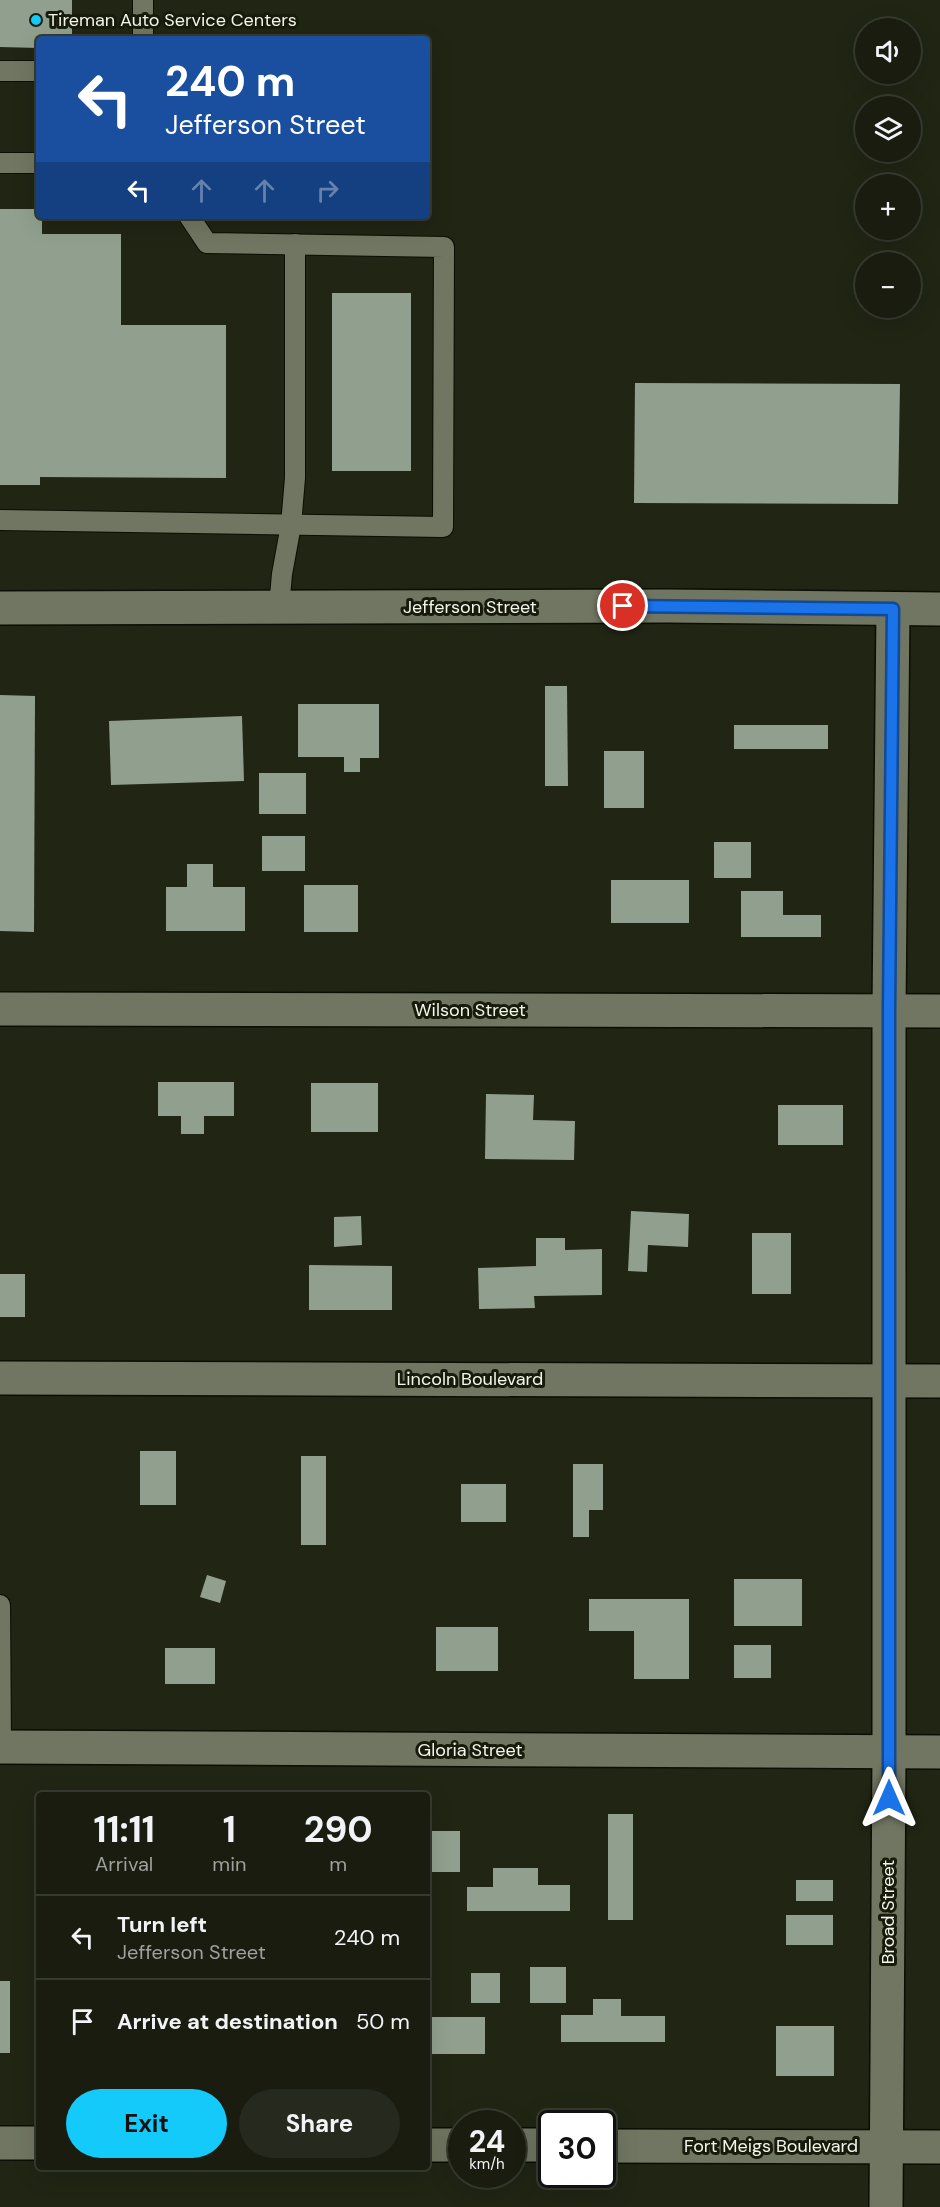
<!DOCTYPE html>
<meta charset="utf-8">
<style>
body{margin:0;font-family:"DM Sans",sans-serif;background:#26291d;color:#f1f3f6;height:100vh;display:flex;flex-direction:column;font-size:22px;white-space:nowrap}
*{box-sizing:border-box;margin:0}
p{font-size:20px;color:#9fa19e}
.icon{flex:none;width:33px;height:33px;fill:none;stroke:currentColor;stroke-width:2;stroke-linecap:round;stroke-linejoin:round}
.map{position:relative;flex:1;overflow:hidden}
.details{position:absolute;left:36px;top:1792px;width:394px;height:378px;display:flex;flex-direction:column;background:#191c0f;border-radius:6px;box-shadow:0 6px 24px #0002,0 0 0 2px #373a2f}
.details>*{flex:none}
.hud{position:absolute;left:36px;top:36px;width:394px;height:183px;border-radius:6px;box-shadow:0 6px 24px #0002,0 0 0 2px #373a2f;background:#1a4fa0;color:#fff;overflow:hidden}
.fabs{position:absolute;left:855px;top:18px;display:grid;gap:12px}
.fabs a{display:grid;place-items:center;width:66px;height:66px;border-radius:50%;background:#191c0f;box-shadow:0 6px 24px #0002,0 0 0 2px #373a2f;font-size:30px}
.speed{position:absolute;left:448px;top:2110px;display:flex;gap:12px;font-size:30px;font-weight:700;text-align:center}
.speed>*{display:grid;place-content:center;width:78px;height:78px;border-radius:50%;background:#191c0f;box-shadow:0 6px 24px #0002,0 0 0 2px #373a2f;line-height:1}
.speed small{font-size:15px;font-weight:400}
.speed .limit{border:3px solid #111;border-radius:9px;background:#fff;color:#111}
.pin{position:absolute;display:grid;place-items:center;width:51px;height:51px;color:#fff;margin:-26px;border:3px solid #fff;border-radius:50%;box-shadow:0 2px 6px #0007}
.me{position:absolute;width:66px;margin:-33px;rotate:0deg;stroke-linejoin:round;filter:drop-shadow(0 0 4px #0008)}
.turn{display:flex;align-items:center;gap:21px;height:126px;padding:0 30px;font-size:27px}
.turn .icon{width:78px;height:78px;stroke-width:2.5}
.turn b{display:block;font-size:42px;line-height:51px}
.lanes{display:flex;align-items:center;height:57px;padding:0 30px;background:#0003;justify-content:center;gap:30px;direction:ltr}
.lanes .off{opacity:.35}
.eta{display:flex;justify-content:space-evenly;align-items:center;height:102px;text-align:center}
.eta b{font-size:36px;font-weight:700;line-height:42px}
.cta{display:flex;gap:12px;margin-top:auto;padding:12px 30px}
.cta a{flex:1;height:69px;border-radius:36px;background:#13cafb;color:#111;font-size:24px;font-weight:700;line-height:69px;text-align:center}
.cta a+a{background:#26291d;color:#f1f3f6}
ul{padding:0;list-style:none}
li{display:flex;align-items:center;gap:18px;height:84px;padding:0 30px;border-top:2px solid #373a2f}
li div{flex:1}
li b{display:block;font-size:22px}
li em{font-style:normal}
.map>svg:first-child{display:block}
.building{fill:#91a08e}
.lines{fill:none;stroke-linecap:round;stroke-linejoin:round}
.lane-casing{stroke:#0b0e02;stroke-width:22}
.street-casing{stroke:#0b0e02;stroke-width:36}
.lane{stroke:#717662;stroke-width:20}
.street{stroke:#717662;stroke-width:33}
.route-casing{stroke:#114b97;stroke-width:15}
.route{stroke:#1a73e8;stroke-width:10}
.poi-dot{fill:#13cafb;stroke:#181b0b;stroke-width:2}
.labels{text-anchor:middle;stroke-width:6;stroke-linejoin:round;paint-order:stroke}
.poi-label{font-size:18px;fill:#f2f5ea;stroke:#181b0b;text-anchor:start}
.street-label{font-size:18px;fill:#f2f5ea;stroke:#181b0b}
</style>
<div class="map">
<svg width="940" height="2207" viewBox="0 0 940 2207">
<rect width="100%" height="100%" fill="#212514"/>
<g class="building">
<polygon points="0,0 72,0 72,39 39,39 39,48 0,47"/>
<polygon points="0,209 39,209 39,216 42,216 42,234 121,234 121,325 226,325 226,478 40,477 40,485 0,485"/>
<rect x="332" y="293" width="79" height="178"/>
<polygon points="635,383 900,384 898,504 634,503"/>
<polygon points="545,686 567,686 568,786 545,786"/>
<polygon points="0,695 35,696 34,932 0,931"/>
<polygon points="298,704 379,704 379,758 360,758 360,772 344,772 344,757 298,757"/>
<polygon points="242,716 244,781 111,785 109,721"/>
<rect x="734" y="725" width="94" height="24"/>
<rect x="604" y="751" width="40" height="57"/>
<rect x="259" y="773" width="47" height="41"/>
<rect x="262" y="836" width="43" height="35"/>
<rect x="714" y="842" width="37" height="36"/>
<polygon points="187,864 213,864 213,887 245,887 245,931 166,931 166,887 187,887"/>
<rect x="611" y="880" width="78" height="43"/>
<rect x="304" y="885" width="54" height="47"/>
<polygon points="741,891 783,891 783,915 821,915 821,937 741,937"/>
<polygon points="158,1082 234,1082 234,1116 204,1116 204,1134 181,1134 181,1116 158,1116"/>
<rect x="311" y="1083" width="67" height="49"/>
<polygon points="486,1094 534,1095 533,1120 575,1121 574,1160 485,1159"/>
<rect x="778" y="1105" width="65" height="40"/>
<polygon points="631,1211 689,1214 688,1247 648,1245 647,1272 628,1271"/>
<polygon points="361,1216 362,1245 334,1247 334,1217"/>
<rect x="752" y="1233" width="39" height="61"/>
<polygon points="536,1238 565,1238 565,1250 602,1249 602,1295 534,1296 535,1308 479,1309 478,1268 536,1266"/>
<polygon points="309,1265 392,1266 392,1310 309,1310"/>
<rect x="0" y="1274" width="25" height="43"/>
<rect x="140" y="1451" width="36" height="54"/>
<rect x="301" y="1456" width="25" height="89"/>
<polygon points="573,1464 603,1464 603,1510 589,1510 589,1537 573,1537"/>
<rect x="461" y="1484" width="45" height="38"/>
<polygon points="207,1575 226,1581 220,1603 200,1597"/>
<rect x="734" y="1579" width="68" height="47"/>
<polygon points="589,1599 689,1599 689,1679 634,1679 634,1631 589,1631"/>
<rect x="436" y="1627" width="62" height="44"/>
<rect x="734" y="1645" width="37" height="33"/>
<rect x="165" y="1648" width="50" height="36"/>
<rect x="608" y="1814" width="25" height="106"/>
<rect x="428" y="1831" width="32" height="41"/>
<polygon points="493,1868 538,1868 538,1885 570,1885 570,1911 467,1911 467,1887 493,1887"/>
<rect x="796" y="1880" width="37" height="21"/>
<rect x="786" y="1915" width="47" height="30"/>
<rect x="530" y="1967" width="36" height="36"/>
<rect x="471" y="1973" width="29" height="30"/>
<rect x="0" y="1981" width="10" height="72"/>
<polygon points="593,1999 621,1999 621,2016 665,2016 665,2042 561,2042 561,2015 593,2015"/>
<rect x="428" y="2017" width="57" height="37"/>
<rect x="776" y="2026" width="58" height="50"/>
</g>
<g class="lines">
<g class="lane-casing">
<g id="lane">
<polyline points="143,39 143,0"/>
<polyline points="0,71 39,71"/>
<polyline points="0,163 39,163"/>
<polyline points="0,520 443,527 444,247 207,243 189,216"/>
<polyline points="279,607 282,574 291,525 295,478 295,244"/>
<polyline points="0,1605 1,1747"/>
</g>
</g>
<g class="street-casing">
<g id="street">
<polyline points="0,608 668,606 940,609"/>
<polyline points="0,1009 940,1011"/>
<polyline points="0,1378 940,1381"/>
<polyline points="0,1747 940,1752"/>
<polyline points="0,2143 39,2143"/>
<polyline points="428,2145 462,2145"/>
<polyline points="513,2145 552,2145"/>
<polyline points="603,2146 940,2147"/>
<polyline points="886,2207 889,1752 889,1010 893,609"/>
</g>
</g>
<use href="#lane" class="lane"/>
<use href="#street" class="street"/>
</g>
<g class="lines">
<g class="route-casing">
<polyline id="route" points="623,606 893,609 889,1010 889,1798"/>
</g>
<use href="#route" class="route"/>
</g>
<circle class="poi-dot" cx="36" cy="20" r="6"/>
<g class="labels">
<g class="poi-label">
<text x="48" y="26">Tireman Auto Service Centers</text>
</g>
<g class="street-label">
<text x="470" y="613">Jefferson Street</text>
<text x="470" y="1016">Wilson Street</text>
<text x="470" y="1385">Lincoln Boulevard</text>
<text x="470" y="1756">Gloria Street</text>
<text transform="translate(888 1912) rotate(-90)" y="6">Broad Street</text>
<text x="771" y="2152">Fort Meigs Boulevard</text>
</g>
</g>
</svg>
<div class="fabs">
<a><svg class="icon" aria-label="sound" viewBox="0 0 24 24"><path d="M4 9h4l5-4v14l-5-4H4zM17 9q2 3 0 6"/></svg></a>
<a><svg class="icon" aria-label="layers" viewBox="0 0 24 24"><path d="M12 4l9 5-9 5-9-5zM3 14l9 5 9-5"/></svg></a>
<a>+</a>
<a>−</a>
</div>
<div class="speed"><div>24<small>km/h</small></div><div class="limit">30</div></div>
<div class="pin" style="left:623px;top:606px;background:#d93025"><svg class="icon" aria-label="arrive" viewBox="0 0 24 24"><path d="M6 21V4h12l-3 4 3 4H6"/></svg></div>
<svg class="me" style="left:889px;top:1798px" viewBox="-20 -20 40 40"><path d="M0-17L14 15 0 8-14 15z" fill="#1a73e8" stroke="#fff" stroke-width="4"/></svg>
<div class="hud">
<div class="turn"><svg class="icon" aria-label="left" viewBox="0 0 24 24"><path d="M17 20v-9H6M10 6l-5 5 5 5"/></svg><div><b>240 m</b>Jefferson Street</div></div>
<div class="lanes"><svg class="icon" aria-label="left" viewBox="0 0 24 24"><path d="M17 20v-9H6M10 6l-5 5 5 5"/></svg><svg class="icon off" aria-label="ahead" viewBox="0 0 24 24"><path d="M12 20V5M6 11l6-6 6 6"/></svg><svg class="icon off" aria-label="ahead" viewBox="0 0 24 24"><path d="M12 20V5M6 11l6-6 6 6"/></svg><svg class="icon off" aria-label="right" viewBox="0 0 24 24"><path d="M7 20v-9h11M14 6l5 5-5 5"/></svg></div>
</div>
<section class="details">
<div class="eta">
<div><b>11:11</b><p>Arrival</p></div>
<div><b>1</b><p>min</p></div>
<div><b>290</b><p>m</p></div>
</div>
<ul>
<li><svg class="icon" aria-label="left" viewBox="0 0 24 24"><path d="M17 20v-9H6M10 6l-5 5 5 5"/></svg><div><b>Turn left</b><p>Jefferson Street</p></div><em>240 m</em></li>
<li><svg class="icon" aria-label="arrive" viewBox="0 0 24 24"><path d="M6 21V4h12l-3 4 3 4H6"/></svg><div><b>Arrive at destination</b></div><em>50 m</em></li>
</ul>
<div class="cta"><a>Exit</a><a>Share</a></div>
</section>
</div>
